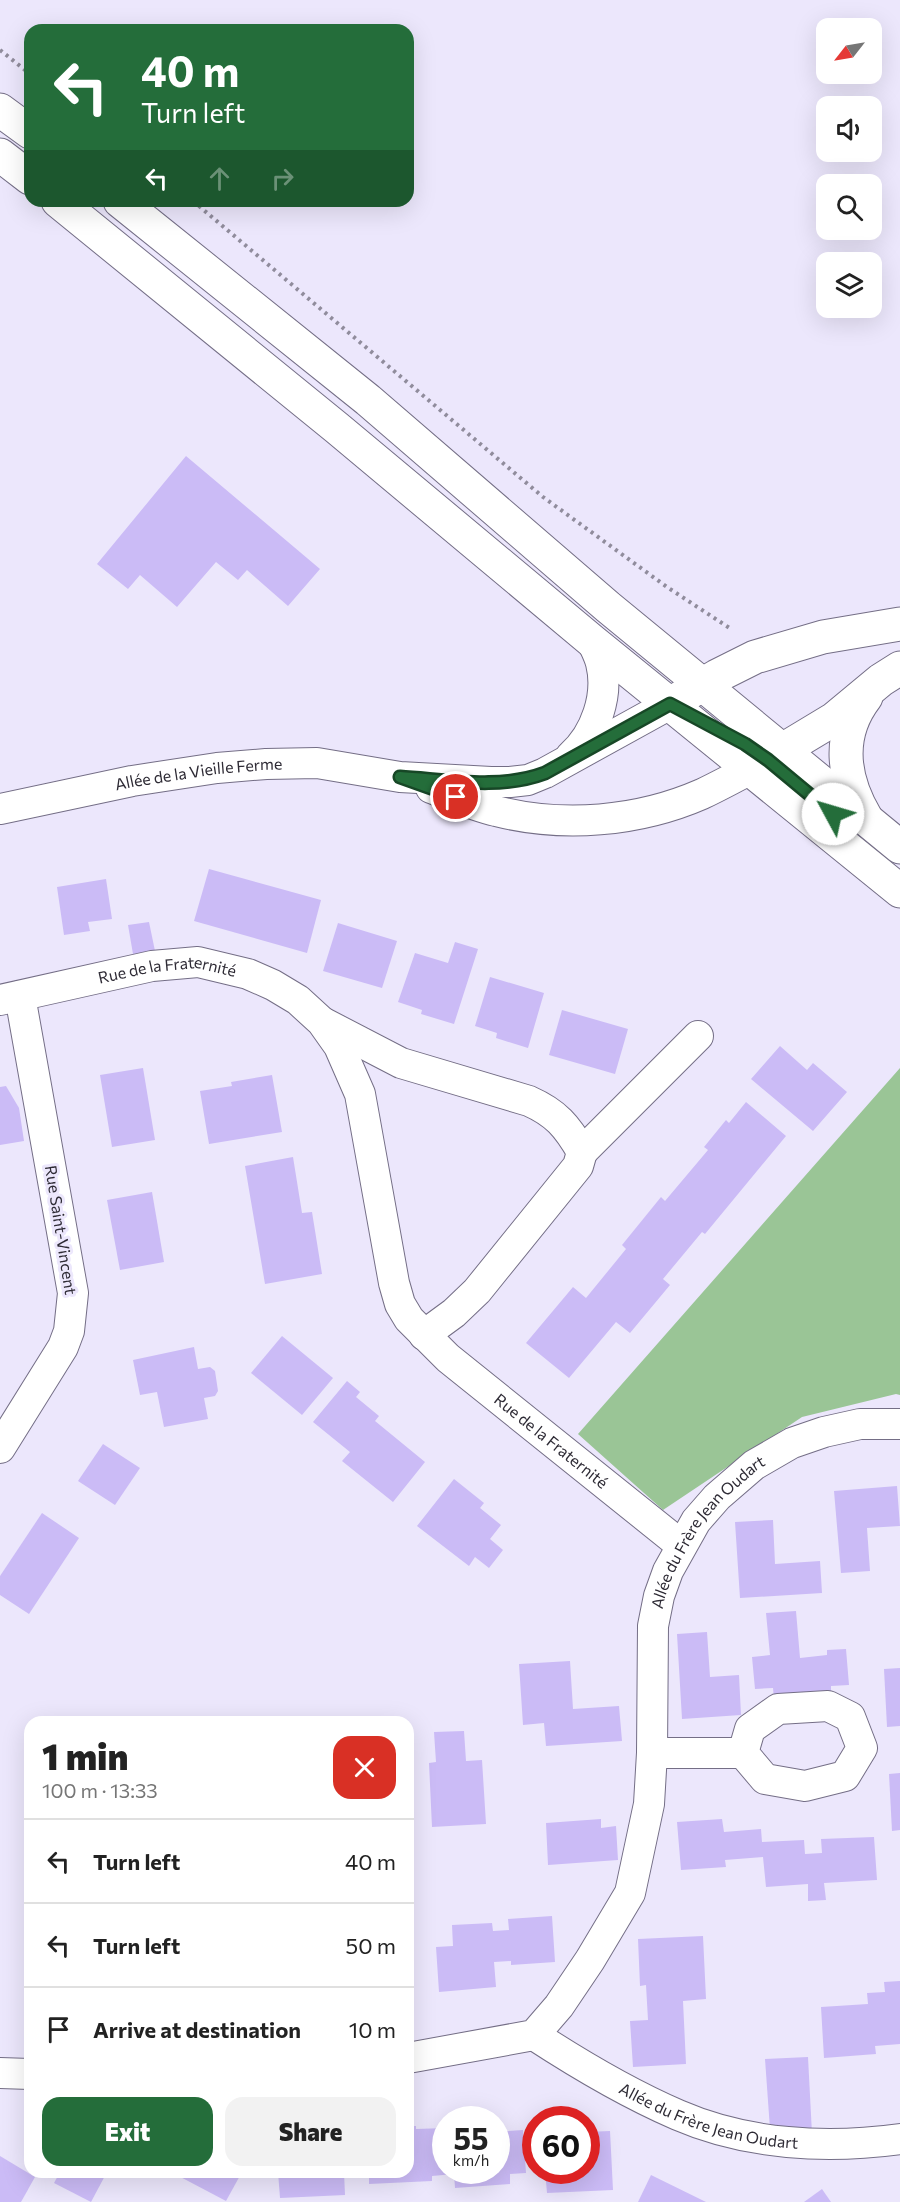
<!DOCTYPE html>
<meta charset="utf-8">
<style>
body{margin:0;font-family:Commissioner,sans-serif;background:#f2f2f2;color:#222;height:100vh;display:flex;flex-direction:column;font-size:22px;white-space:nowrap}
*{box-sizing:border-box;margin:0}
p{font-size:20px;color:#767676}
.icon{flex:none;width:33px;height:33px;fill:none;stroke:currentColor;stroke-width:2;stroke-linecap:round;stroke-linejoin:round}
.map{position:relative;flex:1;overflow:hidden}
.side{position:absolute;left:24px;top:1716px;width:390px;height:462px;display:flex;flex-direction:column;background:#fff;border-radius:18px;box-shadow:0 6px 24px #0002}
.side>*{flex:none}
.banner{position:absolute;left:24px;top:24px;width:390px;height:183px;border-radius:18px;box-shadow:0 6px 24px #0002;background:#246d3a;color:#fff;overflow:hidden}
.needle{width:39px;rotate:239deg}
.fabs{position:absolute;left:816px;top:18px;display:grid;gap:12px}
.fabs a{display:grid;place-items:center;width:66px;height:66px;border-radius:12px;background:#fff;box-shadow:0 6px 24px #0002;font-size:30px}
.speed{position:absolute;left:432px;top:2106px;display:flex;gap:12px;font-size:30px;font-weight:700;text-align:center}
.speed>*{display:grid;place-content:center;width:78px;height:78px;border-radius:50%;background:#fff;box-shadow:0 6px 24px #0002;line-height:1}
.speed small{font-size:15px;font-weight:400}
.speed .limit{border:9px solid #d22;background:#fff;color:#111}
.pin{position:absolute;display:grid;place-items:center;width:51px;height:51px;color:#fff;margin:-26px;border:3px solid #fff;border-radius:50%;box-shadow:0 2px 6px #0007}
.me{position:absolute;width:66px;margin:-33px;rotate:309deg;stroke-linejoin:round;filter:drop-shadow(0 0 4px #0008)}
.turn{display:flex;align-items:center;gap:21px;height:126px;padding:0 18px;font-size:27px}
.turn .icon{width:78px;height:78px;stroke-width:2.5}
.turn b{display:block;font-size:42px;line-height:51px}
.lanes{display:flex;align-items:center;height:57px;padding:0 18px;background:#0003;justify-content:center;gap:30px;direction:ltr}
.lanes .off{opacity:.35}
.round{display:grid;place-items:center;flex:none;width:63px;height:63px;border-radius:18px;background:#f2f2f2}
.summary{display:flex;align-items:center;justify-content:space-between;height:102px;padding:0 18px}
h1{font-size:36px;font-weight:800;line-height:45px}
.primary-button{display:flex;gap:12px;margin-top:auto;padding:12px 18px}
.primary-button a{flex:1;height:69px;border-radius:18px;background:#246d3a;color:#fff;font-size:24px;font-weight:800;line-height:69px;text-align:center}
.primary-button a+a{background:#f2f2f2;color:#222}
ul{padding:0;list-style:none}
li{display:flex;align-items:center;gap:18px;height:84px;padding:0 18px;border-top:2px solid #e0e0e0}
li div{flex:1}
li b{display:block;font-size:22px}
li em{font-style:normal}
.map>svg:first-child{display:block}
.green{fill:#9ac596}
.building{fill:#cbbbf6}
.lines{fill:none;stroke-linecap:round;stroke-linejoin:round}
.street-casing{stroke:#746e86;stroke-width:32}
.secondary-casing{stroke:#746e86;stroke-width:35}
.primary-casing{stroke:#746e86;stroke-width:35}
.path{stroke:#908c9c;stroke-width:4;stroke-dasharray:3 4.5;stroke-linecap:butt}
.street{stroke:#fff;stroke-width:30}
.secondary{stroke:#fff;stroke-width:33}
.primary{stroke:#fff;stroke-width:33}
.route-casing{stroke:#174726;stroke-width:15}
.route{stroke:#246d3a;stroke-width:10}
.labels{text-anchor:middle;stroke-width:6;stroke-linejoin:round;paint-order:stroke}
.street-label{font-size:16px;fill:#2e2b35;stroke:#ece7fc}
</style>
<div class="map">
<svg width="900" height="2202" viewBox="0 0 900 2202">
<rect width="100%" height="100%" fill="#ece7fc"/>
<polygon class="green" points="900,1068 900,1395 896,1394 802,1417 663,1510 578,1434"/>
<g class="building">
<polygon points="186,456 320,569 288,606 247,570 238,580 216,562 177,607 140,575 128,589 97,564"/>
<polygon points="209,869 321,900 307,953 194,921"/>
<polygon points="106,879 112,919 88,922 90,931 64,935 57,887"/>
<polygon points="149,922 155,951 133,954 128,925"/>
<polygon points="338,923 397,941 382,988 323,971"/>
<polygon points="455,942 478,949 454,1024 421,1014 422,1010 398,1002 415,953 448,963"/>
<polygon points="490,977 544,993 528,1048 496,1038 497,1033 475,1026"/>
<polygon points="562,1010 628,1029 615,1074 549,1055"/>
<polygon points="780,1046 807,1070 813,1063 847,1092 813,1131 751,1079"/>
<polygon points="143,1068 155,1140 112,1147 100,1075"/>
<polygon points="272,1075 282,1132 209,1144 200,1091 232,1086 231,1082"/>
<polygon points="6,1086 19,1108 24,1141 0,1145 0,1087"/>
<polygon points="746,1102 786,1136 705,1234 702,1232 663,1279 670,1285 630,1333 616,1322 569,1378 526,1343 573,1287 586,1298 626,1249 622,1245 661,1197 665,1201 708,1150 704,1147 726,1120 729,1123"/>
<polygon points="293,1157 302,1213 312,1212 322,1274 265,1284 245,1166"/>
<polygon points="152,1192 164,1262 120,1270 107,1200"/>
<polygon points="282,1336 333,1378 302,1415 251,1373"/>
<polygon points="194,1347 198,1369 210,1367 215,1371 218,1391 215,1396 204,1398 208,1419 164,1427 157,1392 140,1395 133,1360"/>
<polygon points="347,1381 360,1392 356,1397 379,1416 375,1421 425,1462 393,1502 342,1461 350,1452 313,1422"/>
<polygon points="103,1444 140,1468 115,1505 78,1481"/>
<polygon points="454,1479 484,1503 480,1508 501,1525 490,1539 503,1550 489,1568 475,1557 469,1566 417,1526"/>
<polygon points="897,1486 900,1526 867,1528 870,1571 841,1573 834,1491"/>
<polygon points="42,1513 79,1538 29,1614 0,1595 0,1576"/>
<polygon points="773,1520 775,1564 820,1561 822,1593 740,1598 735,1522"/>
<polygon points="796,1611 800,1658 827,1655 827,1650 846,1649 849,1685 831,1686 831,1694 774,1699 773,1688 755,1689 752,1657 770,1655 766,1613"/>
<polygon points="707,1632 710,1677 739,1675 741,1715 682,1719 677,1634"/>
<polygon points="570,1661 573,1709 619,1706 622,1741 546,1746 544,1723 523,1725 519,1664"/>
<polygon points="900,1668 900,1726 887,1727 884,1669"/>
<polygon points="464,1731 466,1761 482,1760 486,1824 432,1827 429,1763 436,1762 434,1732"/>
<polygon points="900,1773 900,1830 892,1831 889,1774"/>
<polygon points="601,1819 601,1828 616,1826 618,1860 548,1865 546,1823"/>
<polygon points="722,1819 724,1832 761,1829 762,1842 804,1840 805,1854 822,1853 821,1839 874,1837 877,1880 824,1883 826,1900 808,1901 808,1884 766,1887 763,1857 725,1860 726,1867 681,1870 677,1822"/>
<polygon points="552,1916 555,1962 511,1965 511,1961 494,1962 496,1987 439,1992 436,1947 453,1946 452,1925 492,1923 493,1931 509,1930 508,1919"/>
<polygon points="703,1936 706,1999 683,2001 686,2064 633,2067 630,2021 648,2020 646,1985 640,1986 638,1939"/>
<polygon points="900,1981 900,2044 875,2046 876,2054 824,2058 821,2007 868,2004 867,1993 885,1992 884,1982"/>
<polygon points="408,2024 412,2024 413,2039 408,2039"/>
<polygon points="808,2057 812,2134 770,2129 765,2059"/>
<polygon points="408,2126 416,2126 416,2129 446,2128 446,2170 496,2170 496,2132 523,2130 526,2173 510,2174 510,2184 455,2188 454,2174 432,2176 432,2181 369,2184 369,2172 408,2172"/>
<polygon points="610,2131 613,2190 547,2193 545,2170 586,2170 586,2132"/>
<polygon points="0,2156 35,2177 21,2202 0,2202"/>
<polygon points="60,2172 107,2172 91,2202 54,2183"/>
<polygon points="171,2172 242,2172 226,2201"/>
<polygon points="278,2172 344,2172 345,2195 280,2198"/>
<polygon points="651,2175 706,2202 638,2202"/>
<polygon points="822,2189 831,2202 804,2202"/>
</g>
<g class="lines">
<g class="street-casing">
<g id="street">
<path d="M 571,756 C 596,734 609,695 601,663 C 599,655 595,648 592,641"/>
<path d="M 431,788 C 452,796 474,806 496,811 C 563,828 638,822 702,794 C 719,786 735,777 751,769"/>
<path id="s1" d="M 0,809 L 132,781 L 217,768 L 266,764 L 317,763 L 400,777 L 491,782 L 510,782 L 528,780 L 545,773 L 670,704"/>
<path id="s2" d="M 0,1000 L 152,966 L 198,962 L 248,974 L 273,985 L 298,1000 L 322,1022 L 339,1046 L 360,1094 L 394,1283 L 400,1304 L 409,1319 L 448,1358 L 681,1545"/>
<path d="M 324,1023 L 401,1063 L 529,1101 C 556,1113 567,1126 582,1152 L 578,1166 L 477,1291 L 454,1313 L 424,1335"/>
<polyline points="582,1152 698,1036"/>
<polyline points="0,1448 63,1347 69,1331 73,1293 20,996"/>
<polyline points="652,1753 743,1753 765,1779 805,1786 845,1776 862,1748 850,1717 828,1706 778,1709 750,1729 743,1753"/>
<path id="s3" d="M 534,2035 C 580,2065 627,2093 678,2115 C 747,2145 827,2149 900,2139"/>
<path id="s4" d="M 408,2058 L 534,2035 L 559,2006 L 590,1960 L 630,1893 L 649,1804 L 652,1753 L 653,1626 L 659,1596 L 668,1571 L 696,1521 L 717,1497 L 754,1465 L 792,1443 L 824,1432 L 860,1424 L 900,1424"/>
<polyline points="0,2073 30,2074"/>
</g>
</g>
<g class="secondary-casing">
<g id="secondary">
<path d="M 866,697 C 836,736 843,779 866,818"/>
<polyline points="670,704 717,676 755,657 823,637 900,624"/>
<polyline points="751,769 834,719 881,680 900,668"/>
</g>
</g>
<g class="primary-casing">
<g id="primary">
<polyline points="0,110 30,132"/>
<polyline points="0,155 30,178"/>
<polyline points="58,201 337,428 592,641 900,891"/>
<polyline points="120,201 368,400 608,607 900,847"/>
</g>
</g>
<g class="path">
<polyline points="0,50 30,74"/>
<polyline points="193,201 543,497 667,587 731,629"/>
</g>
<use href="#street" class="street"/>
<use href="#secondary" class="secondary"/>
<use href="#primary" class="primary"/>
</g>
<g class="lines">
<g class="route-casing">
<path id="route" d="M 456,797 L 400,777 C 448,780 500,790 545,773 L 670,704 L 745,744 L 768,760 L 833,814"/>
</g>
<use href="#route" class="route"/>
</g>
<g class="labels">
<g class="street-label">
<text dy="6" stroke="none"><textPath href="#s1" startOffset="202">Allée de la Vieille Ferme</textPath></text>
<text dy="6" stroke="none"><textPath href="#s2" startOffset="171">Rue de la Fraternité</textPath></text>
<text transform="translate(61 1230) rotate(81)" y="6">Rue Saint-Vincent</text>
<text dy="6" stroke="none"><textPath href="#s2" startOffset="843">Rue de la Fraternité</textPath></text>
<text dy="6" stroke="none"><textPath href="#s4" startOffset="681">Allée du Frère Jean Oudart</textPath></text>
<text dy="6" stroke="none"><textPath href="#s3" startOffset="195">Allée du Frère Jean Oudart</textPath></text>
</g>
</g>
</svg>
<div class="fabs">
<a><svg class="needle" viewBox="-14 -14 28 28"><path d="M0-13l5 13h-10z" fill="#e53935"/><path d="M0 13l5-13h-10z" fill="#767676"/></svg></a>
<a><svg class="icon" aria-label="sound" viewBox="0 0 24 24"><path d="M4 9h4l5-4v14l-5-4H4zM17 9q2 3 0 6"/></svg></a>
<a><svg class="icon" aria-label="search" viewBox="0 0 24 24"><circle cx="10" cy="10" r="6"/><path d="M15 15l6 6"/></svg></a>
<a><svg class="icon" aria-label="layers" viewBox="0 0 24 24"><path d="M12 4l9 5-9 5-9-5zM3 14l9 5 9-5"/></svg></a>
</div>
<div class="speed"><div>55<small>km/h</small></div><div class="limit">60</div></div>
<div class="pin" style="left:456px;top:797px;background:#d93025"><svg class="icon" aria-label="arrive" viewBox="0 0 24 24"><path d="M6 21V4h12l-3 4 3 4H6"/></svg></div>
<svg class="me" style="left:833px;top:814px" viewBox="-20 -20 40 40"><circle r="19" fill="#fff"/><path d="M0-13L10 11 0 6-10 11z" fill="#246d3a"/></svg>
<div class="banner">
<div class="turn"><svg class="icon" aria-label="left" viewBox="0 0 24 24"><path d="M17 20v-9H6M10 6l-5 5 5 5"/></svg><div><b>40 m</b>Turn left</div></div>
<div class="lanes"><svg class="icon" aria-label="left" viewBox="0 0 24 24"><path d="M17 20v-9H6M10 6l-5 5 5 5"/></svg><svg class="icon off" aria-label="ahead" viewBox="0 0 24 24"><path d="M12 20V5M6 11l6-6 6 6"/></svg><svg class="icon off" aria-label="right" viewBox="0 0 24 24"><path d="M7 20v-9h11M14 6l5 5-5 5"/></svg></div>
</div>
<section class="side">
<div class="summary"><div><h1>1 min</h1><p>100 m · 13:33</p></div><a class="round" style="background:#d93025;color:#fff"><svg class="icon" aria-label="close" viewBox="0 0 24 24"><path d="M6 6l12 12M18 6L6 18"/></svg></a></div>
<ul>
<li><svg class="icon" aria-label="left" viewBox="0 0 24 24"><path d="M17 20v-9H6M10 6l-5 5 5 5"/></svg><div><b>Turn left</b></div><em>40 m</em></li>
<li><svg class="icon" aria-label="left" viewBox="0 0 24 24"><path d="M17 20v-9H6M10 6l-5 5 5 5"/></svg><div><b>Turn left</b></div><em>50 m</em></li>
<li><svg class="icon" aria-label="arrive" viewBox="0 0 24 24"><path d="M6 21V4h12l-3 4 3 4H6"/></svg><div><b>Arrive at destination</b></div><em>10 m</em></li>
</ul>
<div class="primary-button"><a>Exit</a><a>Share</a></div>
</section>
</div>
